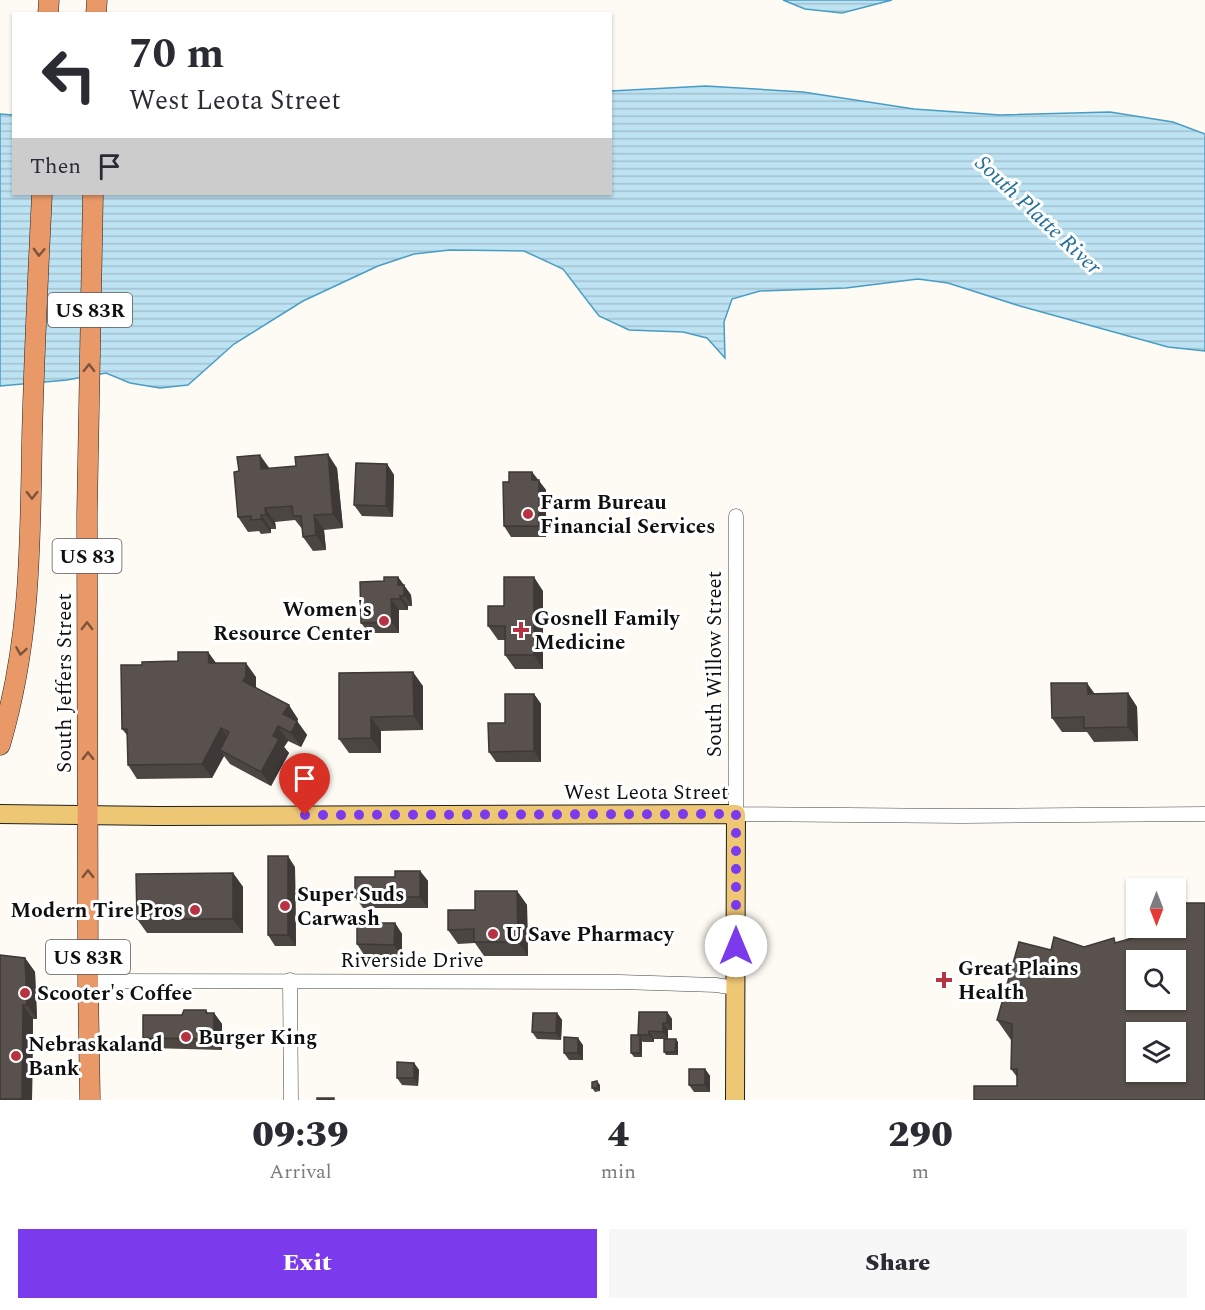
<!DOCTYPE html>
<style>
body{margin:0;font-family:Spectral,serif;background:#f7f7f7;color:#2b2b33;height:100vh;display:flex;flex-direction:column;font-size:22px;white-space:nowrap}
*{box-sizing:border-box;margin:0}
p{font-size:20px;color:#7c7c81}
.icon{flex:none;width:33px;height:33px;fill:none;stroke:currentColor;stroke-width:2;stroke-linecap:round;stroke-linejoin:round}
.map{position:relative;height:1100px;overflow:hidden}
.side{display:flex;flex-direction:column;background:#fff;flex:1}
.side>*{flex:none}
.top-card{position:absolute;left:12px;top:12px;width:600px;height:183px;border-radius:0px;box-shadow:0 2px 4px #0004;background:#fff;color:#2b2b33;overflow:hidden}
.needle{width:39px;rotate:180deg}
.tools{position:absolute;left:1126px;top:878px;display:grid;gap:12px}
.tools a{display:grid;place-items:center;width:60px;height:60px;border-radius:0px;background:#fff;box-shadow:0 2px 4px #0004;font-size:30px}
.pin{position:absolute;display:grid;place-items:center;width:51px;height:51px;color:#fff;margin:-62px -26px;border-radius:50% 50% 50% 0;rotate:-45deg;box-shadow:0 0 6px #0007}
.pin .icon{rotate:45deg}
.me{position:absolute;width:66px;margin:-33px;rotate:0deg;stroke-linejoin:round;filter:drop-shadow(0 0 4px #0008)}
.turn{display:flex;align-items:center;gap:21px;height:126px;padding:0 18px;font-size:27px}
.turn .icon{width:78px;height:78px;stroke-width:2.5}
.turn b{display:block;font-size:42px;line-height:51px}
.then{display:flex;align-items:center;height:57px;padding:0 18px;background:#0003;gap:12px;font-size:22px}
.eta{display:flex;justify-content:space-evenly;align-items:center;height:102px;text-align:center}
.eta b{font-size:36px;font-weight:800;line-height:42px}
.primary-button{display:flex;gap:12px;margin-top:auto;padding:12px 18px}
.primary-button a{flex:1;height:69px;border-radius:0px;background:#7c3aed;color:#fff;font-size:24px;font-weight:800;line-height:69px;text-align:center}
.primary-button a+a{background:#f7f7f7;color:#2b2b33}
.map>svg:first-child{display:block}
.water{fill:url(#water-rules);stroke:#499dc4;stroke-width:1.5}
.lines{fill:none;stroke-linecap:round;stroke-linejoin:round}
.minor-casing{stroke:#434343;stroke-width:15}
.major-casing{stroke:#212121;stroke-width:20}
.highway-casing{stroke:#212121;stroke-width:21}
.minor{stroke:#fff;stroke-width:14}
.major{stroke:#eec775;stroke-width:18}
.highway{stroke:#e99867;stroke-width:20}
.wall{fill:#4c4642}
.shaded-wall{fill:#3e3936}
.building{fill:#58514d;stroke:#3e3936;stroke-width:1.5;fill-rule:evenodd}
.oneway{stroke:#7c543c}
.route{stroke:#7c3aed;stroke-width:10;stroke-dasharray:0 18}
.poi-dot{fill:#b73243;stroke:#fff;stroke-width:2}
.labels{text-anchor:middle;stroke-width:6;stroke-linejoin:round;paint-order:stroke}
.shield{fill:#fff;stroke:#585858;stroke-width:1.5}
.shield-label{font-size:20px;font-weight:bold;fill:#101010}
.poi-label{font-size:21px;font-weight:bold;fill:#101010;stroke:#fff;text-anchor:start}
.street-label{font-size:21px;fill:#101010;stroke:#fff}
.water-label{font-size:22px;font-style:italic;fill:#226f9a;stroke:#fff}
</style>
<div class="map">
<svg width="1205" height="1100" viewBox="0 0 1205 1100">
<defs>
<pattern id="water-rules" width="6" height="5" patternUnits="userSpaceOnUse" patternTransform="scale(1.5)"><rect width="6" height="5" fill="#bde2f2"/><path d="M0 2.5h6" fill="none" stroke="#a1c1ce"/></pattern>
</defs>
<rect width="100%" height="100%" fill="#fefbf4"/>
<g class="water">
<polygon points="783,0 892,0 842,13 805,9"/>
<polygon points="706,86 803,92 914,109 1000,115 1110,112 1173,122 1205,134 1205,351 1168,347 1020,306 948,283 918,279 846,288 760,291 732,299 724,322 725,358 707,338 683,332 629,330 599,316 563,269 524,251 450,250 414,254 378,266 303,301 234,344 188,385 160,388 130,383 106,373 67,380 0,386 0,114 13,115 14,194 610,194 611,91"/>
</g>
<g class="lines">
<g class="minor-casing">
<g id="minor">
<polyline points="736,516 736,814 962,816 1205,814"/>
<polyline points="290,980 291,1100"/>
<polyline points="88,981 620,982 716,985 736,988"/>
</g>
</g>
<g class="major-casing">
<polyline id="major" points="0,814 158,816 736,814 735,1100"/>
</g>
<g class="highway-casing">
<g id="highway">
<polyline points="48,14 49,0"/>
<polyline points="96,14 97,0"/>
<path d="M 0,745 C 31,640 30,546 32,439 C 34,357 38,275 42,194"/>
<polyline points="90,1100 88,981 87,514 93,194"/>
</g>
</g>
<use href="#minor" class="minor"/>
<use href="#major" class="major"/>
<use href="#highway" class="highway"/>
</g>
<g class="wall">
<polygon points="387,464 394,475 393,517 362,516 354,505"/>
<polygon points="269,468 337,468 343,528 324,530 326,550 313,551 303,537 303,530 295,520 275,522 276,529 271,529 271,533 261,534 259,531 248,532 238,517"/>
<polygon points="532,472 546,490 546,537 511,537 504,526 509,482"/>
<polygon points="398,577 411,595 412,606 408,606 408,610 399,610 399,633 369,633 361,623 384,581"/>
<polygon points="543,591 543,669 515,669 505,655 505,640 498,640 488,626 504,606"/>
<polygon points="208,652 216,663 256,677 256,687 298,719 297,721 307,735 301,747 288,741 284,747 289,753 271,786 230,764 224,756 212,778 137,779 128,765 127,735 122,729 142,665 178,661"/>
<polygon points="339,673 423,686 423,730 381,731 381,753 349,753 339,739"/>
<polygon points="1128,693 1137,707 1138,741 1094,742 1087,732 1062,732 1052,718 1095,694"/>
<polygon points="534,694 541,704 541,762 496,762 489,752 505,723"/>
<polygon points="295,867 296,946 275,946 268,935"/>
<polygon points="420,871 428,881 428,908 363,908 355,897 395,877"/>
<polygon points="233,873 243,887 243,933 147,933 137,919"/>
<polygon points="517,891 527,905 528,956 484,956 475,943 458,944 448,930 475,910"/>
<polygon points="1205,903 1017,1086 1017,1077 1011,1069 1011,1040 997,1020 1051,950 1084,947 1166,935"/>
<polygon points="395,923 402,934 402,955 364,955 357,944"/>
<polygon points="0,955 25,958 35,972 37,1019 33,1019 32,1100 0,1100"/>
<polygon points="206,1010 208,1013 214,1013 222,1024 222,1050 150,1048 143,1038 182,1015"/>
<polygon points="667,1012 672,1019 672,1030 668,1030 668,1039 678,1042 678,1055 666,1055 664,1052 664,1039 654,1039 654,1042 643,1042 642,1041 642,1057 634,1057 631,1053 639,1035"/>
<polygon points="557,1013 562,1020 561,1040 537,1039 532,1032"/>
<polygon points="583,1045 583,1060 569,1060 564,1053"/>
<polygon points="414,1063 419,1070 418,1086 402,1085 397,1078"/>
<polygon points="705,1069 710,1076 710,1092 694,1092 689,1085"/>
<polygon points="600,1085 600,1091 595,1092 592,1088"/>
</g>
<g class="shaded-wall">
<polygon points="328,454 337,468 343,528 333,514"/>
<polygon points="260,455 270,469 261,469"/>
<polygon points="387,464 394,475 393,517 386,506"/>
<polygon points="532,472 546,490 546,537 539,526 532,480"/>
<polygon points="265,508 275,522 276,529 266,515"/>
<polygon points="261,515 271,529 271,533 261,519"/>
<polygon points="314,515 324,530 326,550 316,535"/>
<polygon points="398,577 411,595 412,606 398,585"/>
<polygon points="534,577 543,591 543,669 534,655"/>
<polygon points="400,596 408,606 408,610 400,599"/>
<polygon points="391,599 399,610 399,633 392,622"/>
<polygon points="208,652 218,666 209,663"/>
<polygon points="246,663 256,677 256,690 243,681"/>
<polygon points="413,672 423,686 423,730 414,716"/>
<polygon points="1087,683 1097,697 1088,694"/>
<polygon points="1128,693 1137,707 1138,741 1128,727"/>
<polygon points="534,694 541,704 541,762 534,751"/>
<polygon points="289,705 298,719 297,721 307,735 301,747 291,733 283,714"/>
<polygon points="371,717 381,731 381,753 371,738"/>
<polygon points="278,726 288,741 284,747 289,753 271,786 261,772 273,736"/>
<polygon points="221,728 231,742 220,750 224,756 212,778 202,764"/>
<polygon points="288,856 295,867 296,946 288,935"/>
<polygon points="420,871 428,881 428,908 420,897"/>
<polygon points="233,873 243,887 243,933 233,919"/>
<polygon points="517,891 527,905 528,956 518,942"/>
<polygon points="395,923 402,934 402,955 394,945"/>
<polygon points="25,958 35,972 37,1019 27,1005"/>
<polygon points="23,1005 33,1019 32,1100 22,1100 22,1099"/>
<polygon points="667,1012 672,1019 672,1030 667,1023"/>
<polygon points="214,1013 222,1024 222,1050 214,1039"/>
<polygon points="557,1013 562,1020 561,1040 556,1033"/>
<polygon points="663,1023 668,1030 668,1039 663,1032"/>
<polygon points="649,1031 654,1039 654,1042 649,1035"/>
<polygon points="640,1037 642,1041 642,1057 640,1053"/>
<polygon points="578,1038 583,1045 583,1060 578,1053"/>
<polygon points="676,1039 678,1042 678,1055 675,1052"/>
<polygon points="414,1063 419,1070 418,1086 414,1078"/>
<polygon points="705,1069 710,1076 710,1092 705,1085"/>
<polygon points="597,1081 600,1085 600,1091 598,1088"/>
</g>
<g class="building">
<polygon points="328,454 333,514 314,515 316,535 303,537 301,516 293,516 292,506 265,508 266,515 261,515 261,519 251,520 251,516 238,517 234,472 239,471 237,457 260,455 261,469 296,466 295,457"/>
<polygon points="356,463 387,464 386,506 354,505"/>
<polygon points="509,472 532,472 532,480 539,480 539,526 504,526 503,482 509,482"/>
<polygon points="384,577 398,577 398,585 404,585 404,596 400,596 400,599 391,599 392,622 361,623 360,582 384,581"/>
<polygon points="504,577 534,577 534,655 505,655 505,626 488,626 488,606 504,606"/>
<polygon points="178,652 208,652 209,663 246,663 246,676 243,681 289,705 283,714 297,721 291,733 278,726 273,736 279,739 261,772 220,750 229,732 221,728 202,764 128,765 127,729 122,729 121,665 142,665 142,662 178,661"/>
<polygon points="413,672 414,716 371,717 371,738 339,739 339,673"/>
<polygon points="1051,683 1087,683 1088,694 1128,693 1128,727 1084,728 1084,717 1052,718"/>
<polygon points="505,694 534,694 534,751 489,752 488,723 505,723"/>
<rect x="268" y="856" width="20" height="79"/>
<polygon points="395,871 420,871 420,897 355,897 355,877 395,877"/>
<polygon points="233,873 233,919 137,919 136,874"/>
<polygon points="475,891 517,891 518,942 474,942 474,929 448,930 448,910 475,910"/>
<path d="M 1176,903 L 1205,903 L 1205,1100 L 974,1100 L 974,1086 L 1017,1086 L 1017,1069 L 1011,1069 L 1012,1024 L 997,1020 L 1019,942 L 1051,950 L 1054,937 L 1084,947 L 1114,938 L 1115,943 L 1150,933 L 1166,935 L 1166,927 L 1176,927 ZM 1137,960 L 1176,960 L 1176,999 L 1137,999 ZM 1137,1032 L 1176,1032 L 1176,1071 L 1137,1071 Z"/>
<polygon points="357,923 395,923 394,945 357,944"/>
<polygon points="0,955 25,958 27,1005 23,1005 22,1099 0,1099"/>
<polygon points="184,1010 206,1010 206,1013 214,1013 214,1039 143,1038 143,1015 182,1015"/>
<polygon points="639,1012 667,1012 667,1023 663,1023 663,1032 649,1031 649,1035 638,1035"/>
<polygon points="533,1013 557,1013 556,1033 532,1032"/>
<polygon points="631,1035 639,1035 640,1037 640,1053 631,1053"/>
<polygon points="564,1037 578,1038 578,1053 564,1053"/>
<polygon points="664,1039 676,1039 675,1052 664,1052"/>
<polygon points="397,1062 414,1063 414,1078 397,1078"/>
<rect x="689" y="1069" width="16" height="16"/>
<polygon points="597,1081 598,1088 592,1088 592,1082"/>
<rect x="317" y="1098" width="17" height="2"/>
</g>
<defs><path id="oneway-chevron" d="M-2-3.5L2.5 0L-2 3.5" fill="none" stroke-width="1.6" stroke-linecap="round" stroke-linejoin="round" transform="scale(1.5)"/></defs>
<g class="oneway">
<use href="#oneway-chevron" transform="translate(39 252) rotate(92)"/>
<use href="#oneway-chevron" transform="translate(89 368) rotate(-89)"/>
<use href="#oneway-chevron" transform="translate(32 495) rotate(91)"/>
<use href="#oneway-chevron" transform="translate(87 626) rotate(-90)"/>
<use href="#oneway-chevron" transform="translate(21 651) rotate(99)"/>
<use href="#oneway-chevron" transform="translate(88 756) rotate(-90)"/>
<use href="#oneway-chevron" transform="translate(88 874) rotate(-90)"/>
</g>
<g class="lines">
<polyline class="route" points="305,815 736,814 736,946"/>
</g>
<g class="poi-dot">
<circle cx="528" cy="514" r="6"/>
<circle cx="384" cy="621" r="6"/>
<path d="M518 621h6v6h6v6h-6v6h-6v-6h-6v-6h6z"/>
<circle cx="285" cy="906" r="6"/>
<circle cx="195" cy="910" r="6"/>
<circle cx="493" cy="934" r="6"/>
<path d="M941 971h6v6h6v6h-6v6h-6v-6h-6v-6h6z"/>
<circle cx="25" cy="993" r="6"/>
<circle cx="186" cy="1037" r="6"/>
<circle cx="16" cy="1056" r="6"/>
</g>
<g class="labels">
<g class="shield">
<rect x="48" y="293" width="84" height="34" rx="4.5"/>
<rect x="52.5" y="539" width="69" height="34" rx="4.5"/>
<rect x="46" y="940" width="84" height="34" rx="4.5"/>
</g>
<g class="shield-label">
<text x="90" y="317">US 83R</text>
<text x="87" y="563">US 83</text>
<text x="88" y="964">US 83R</text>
</g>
<g class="poi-label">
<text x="540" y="509">Farm Bureau<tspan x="540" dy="24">Financial Services</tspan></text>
<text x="372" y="616" text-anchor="end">Women's<tspan x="372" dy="24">Resource Center</tspan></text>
<text x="534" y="625">Gosnell Family<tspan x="534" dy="24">Medicine</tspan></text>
<text x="297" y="901">Super Suds<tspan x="297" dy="24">Carwash</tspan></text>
<text x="183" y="917" text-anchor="end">Modern Tire Pros</text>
<text x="505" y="941">U Save Pharmacy</text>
<text x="958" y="975">Great Plains<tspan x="958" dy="24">Health</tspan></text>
<text x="37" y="1000">Scooter's Coffee</text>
<text x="198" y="1044">Burger King</text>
<text x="28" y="1051">Nebraskaland<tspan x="28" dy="24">Bank</tspan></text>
</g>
<g class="street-label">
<text transform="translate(714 664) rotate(-90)" y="7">South Willow Street</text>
<text transform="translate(64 683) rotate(-90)" y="7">South Jeffers Street</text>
<text x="646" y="799">West Leota Street</text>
<text x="412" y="967">Riverside Drive</text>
</g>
<g class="water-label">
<text transform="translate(1039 214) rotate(43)" y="8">South Platte River</text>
</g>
</g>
</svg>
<div class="tools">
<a><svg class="needle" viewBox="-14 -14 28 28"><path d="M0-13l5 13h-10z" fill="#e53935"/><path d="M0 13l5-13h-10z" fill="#7c7c81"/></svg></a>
<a><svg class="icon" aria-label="search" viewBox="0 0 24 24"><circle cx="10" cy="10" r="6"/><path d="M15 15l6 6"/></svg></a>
<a><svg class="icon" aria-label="layers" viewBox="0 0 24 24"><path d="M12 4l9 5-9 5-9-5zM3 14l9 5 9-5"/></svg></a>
</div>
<div class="pin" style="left:305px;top:815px;background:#d93025"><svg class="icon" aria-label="arrive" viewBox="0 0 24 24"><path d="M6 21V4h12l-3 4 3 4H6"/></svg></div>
<svg class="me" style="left:736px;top:946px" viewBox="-20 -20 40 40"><circle r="19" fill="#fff"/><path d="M0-13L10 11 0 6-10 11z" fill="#7c3aed"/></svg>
<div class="top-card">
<div class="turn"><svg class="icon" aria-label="left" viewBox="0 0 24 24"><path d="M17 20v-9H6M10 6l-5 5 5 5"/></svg><div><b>70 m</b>West Leota Street</div></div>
<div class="then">Then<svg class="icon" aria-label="arrive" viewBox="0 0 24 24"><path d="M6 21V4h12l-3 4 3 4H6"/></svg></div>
</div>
</div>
<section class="side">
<div class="eta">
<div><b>09:39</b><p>Arrival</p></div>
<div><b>4</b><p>min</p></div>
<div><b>290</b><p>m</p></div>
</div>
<div class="primary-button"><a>Exit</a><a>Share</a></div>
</section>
